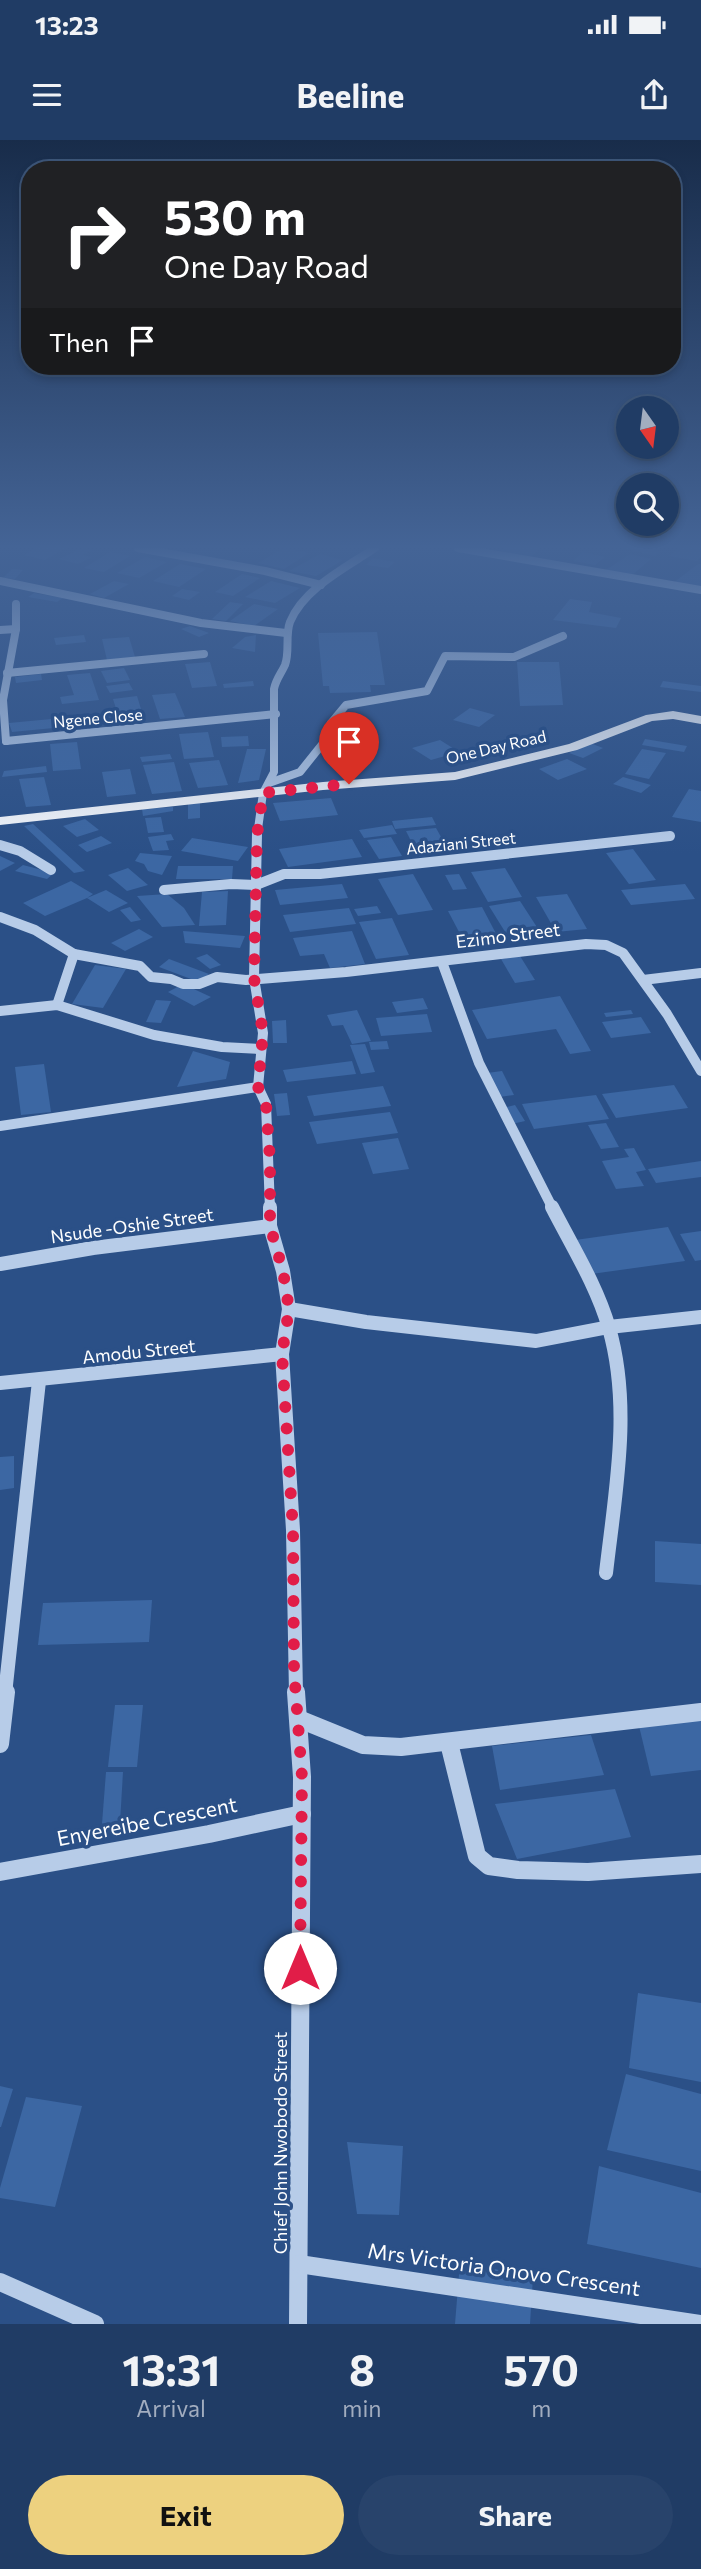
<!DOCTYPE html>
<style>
body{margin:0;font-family:Commissioner,sans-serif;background:#28436b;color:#f1f3f6;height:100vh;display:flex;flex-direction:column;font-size:26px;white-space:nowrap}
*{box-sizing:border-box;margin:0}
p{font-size:23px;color:#a2adbf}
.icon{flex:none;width:38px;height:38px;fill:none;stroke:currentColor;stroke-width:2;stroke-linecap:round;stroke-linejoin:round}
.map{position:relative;height:2184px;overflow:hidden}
.drawer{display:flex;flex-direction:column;background:#203c65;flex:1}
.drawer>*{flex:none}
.top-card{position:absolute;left:21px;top:21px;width:660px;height:214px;border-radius:28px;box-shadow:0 4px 10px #0003,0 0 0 2px #3d5679;background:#202124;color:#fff;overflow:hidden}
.needle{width:46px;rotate:166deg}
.fabs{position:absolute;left:616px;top:256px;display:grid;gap:14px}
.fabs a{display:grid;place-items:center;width:63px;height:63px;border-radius:50%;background:#203c65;box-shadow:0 4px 10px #0003,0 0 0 2px #3d5679;font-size:35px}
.pin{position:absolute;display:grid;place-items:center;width:60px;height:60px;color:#fff;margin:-72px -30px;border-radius:50% 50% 50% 0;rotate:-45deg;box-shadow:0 0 7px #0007}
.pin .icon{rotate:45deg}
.me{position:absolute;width:77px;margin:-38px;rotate:0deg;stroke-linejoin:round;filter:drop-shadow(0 0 5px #0008)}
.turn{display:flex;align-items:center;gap:24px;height:147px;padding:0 28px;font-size:32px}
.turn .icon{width:91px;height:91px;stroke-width:2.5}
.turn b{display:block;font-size:49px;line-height:60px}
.then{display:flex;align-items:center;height:66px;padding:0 28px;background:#0003;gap:14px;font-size:26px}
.eta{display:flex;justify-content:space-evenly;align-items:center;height:119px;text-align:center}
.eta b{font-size:42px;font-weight:700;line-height:49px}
.cta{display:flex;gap:14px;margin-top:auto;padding:14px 28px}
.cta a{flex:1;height:80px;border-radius:42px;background:#edd17f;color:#111;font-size:28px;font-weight:700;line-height:80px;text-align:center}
.cta a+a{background:#28436b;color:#f1f3f6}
.status{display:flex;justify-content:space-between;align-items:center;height:49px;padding:0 35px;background:#203c65;direction:ltr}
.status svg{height:19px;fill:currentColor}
header{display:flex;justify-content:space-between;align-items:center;height:91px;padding:0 28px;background:#203c65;font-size:32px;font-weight:700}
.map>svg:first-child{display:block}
.building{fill:#3c67a3}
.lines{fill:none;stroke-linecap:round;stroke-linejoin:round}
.minor-far3{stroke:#b7cce8;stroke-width:8}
.minor-far2{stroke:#b7cce8;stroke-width:10}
.minor-far1{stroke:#b7cce8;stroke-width:14}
.minor{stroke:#b7cce8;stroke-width:18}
.major{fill:#f9fbfe;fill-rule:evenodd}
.route{stroke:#e11d48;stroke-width:12;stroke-dasharray:0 21.6}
.labels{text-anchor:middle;stroke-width:7;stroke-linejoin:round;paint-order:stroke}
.far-street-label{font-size:16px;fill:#fff;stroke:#2b5087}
.street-label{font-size:18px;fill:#fff;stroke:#2b5087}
.near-street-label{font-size:21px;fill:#fff;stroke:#2b5087}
</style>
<div class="status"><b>13:23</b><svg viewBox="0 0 49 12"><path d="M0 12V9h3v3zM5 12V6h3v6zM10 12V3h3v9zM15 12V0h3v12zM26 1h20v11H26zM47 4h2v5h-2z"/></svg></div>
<header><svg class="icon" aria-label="menu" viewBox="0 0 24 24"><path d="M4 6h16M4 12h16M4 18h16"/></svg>Beeline<svg class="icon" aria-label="share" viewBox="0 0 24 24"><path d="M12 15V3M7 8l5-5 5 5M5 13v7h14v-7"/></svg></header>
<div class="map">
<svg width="701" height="2184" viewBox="0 0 701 2184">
<rect width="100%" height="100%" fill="#2b5087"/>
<g class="building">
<polygon points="36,408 66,408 45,420 24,415"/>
<polygon points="82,408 92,410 83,415 92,417 78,424 59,419"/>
<polygon points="284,408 309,413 284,429 258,423"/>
<polygon points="504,408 540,408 531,416 500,411"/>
<polygon points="622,408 642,408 660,411 655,416"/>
<polygon points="680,408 701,408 701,417 697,421 669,416"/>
<polygon points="110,412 130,416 104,432 84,428"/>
<polygon points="583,412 605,417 595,425 573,421"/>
<polygon points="320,414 343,420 316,436 289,431"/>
<polygon points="630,414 651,419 632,435 606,430"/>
<polygon points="145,417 167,422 139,438 117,433"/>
<polygon points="373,418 395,422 388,428 366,425"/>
<polygon points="180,424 206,429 179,447 153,441"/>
<polygon points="698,424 701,424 701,447 673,443"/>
<polygon points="12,429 23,430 15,439 3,438"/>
<polygon points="242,434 260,438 233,456 215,452"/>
<polygon points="114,441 129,444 104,458 90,454"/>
<polygon points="271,441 300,448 275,463 245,457"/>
<polygon points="182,449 200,452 189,460 172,456"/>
<polygon points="34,453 63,458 57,462 28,457"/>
<polygon points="570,459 592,462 589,472 621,478 616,488 553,480"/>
<polygon points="230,462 243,464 226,481 212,479"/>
<polygon points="254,464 278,469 254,486 230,481"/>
<polygon points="190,486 209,493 199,497 181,489"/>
<polygon points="377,492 385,545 370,545 371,552 330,553 329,546 323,546 318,493"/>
<polygon points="84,495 86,502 56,505 54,498"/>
<polygon points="256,495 255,512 232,508 245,497"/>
<polygon points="129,497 135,517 107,520 102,499"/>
<polygon points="210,522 217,546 192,548 185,524"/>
<polygon points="517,522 559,522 563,565 520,566"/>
<polygon points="124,528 130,540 107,543 101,531"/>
<polygon points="90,533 99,560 62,564 60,557 74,555 67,535"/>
<polygon points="41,534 42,540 16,543 15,537"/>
<polygon points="253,541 254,546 224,548 223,544"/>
<polygon points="663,541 701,546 701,552 660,547"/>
<polygon points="129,543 133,550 110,553 106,546"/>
<polygon points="175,553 185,577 160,579 152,555"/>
<polygon points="137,556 145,582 121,584 113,559"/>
<polygon points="470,568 495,575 479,587 453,580"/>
<polygon points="62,578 64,587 12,592 9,583"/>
<polygon points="208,592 214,617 184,619 179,594"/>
<polygon points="248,596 249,606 222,607 221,597"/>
<polygon points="645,599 687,606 684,612 642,605"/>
<polygon points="440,600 459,612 431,620 412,608"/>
<polygon points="77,602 81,629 53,631 50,604"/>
<polygon points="590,603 603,608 583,618 569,613"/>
<polygon points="247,609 266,609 259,640 238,643"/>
<polygon points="642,609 666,613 649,639 625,634"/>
<polygon points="170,614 172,619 142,622 140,617"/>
<polygon points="567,619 587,629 558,640 539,629"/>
<polygon points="219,620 228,645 198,648 189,623"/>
<polygon points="174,622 182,651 152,654 143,625"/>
<polygon points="46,626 47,632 2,637 4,631"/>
<polygon points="130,629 136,654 107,657 102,632"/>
<polygon points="44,637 51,665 26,667 19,639"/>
<polygon points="623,637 651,645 641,653 613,644"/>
<polygon points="689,649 701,651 701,682 672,677"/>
<polygon points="331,658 338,675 280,681 273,663"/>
<polygon points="188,663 200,663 200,678 188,679"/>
<polygon points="173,667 173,671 143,676 142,669"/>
<polygon points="161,677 164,692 148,693 145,678"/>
<polygon points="432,677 436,685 395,689 392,681"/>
<polygon points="85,679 99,690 77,697 63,686"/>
<polygon points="33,684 85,731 74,733 24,686"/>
<polygon points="392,685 397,694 364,698 359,690"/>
<polygon points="436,688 450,713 419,717 406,691"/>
<polygon points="171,694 174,700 166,701 169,710 153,711 148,697"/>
<polygon points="101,696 112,703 87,712 78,705"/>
<polygon points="391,697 402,716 379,719 367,700"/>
<polygon points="192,698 248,707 238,721 181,711"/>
<polygon points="352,699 362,717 288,727 279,709"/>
<polygon points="633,709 656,740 629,744 606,713"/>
<polygon points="140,713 172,716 162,735 148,731 144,724 135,721"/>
<polygon points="0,716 15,723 0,731"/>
<polygon points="23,725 54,733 47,739 15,731"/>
<polygon points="178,726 233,726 232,739 176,739"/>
<polygon points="128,728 148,745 127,751 108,735"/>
<polygon points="505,728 522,757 488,762 471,732"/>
<polygon points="413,734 433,770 398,775 378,739"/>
<polygon points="459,734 467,749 453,750 445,735"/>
<polygon points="71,741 93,754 87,758 106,750 128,763 109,772 87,758 45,776 23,763"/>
<polygon points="342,744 348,758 280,765 275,750"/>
<polygon points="685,744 695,759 631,765 621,750"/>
<polygon points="228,751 226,785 199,786 202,752"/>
<polygon points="167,754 184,768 195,785 162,787 137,756"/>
<polygon points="567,754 587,789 556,792 536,757"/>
<polygon points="520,761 544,798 512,803 489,766"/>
<polygon points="377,766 381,773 358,776 354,769"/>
<polygon points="130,767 141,780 131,782 120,770"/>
<polygon points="482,767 502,805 468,809 448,771"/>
<polygon points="349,768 356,784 290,792 283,775"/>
<polygon points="392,778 409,815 376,819 359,782"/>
<polygon points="139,789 153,797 125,811 111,803"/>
<polygon points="183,791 245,796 240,808 185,803"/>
<polygon points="352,791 365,824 330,828 324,814 300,816 293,798"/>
<polygon points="207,814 221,825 210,829 196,818"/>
<polygon points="520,816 535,840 515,843 501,819"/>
<polygon points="169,819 209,834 199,842 159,827"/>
<polygon points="95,825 126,829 103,868 72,864"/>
<polygon points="183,844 211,857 194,866 168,852"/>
<polygon points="560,856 591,911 570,914 556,889 487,899 472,870"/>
<polygon points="423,858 428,869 397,873 392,862"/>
<polygon points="156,860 171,861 161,883 146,882"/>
<polygon points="357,870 371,901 352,904 343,885 332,886 327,875"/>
<polygon points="631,870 633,874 606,877 604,873"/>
<polygon points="427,874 432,892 381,896 376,878"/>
<polygon points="641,877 651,893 611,898 602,882"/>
<polygon points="286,880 287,903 273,903 272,881"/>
<polygon points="387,901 389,909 371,910 369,902"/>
<polygon points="365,904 375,932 361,934 350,905"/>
<polygon points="193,911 230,922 226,939 177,947"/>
<polygon points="352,921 356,934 287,942 283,930"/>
<polygon points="44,924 51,972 21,975 15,927"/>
<polygon points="502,931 514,955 499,957 487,933"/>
<polygon points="674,945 688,968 616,978 602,954"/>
<polygon points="383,946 391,966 314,976 307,956"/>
<polygon points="287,953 290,975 277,976 274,954"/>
<polygon points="596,955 609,979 534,989 522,964"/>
<polygon points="515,965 525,981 512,984 503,968"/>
<polygon points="390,972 398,993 317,1004 309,982"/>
<polygon points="606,983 619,1007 601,1009 588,985"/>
<polygon points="398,998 409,1029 373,1034 362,1003"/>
<polygon points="634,1008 646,1030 636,1032 644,1046 616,1049 602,1021 629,1017 624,1009"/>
<polygon points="701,1021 701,1037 656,1043 648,1029"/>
<polygon points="668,1087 685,1121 584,1135 568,1101"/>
<polygon points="701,1091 701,1120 695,1121 680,1094"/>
<polygon points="14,1316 14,1348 0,1350 0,1317"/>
<polygon points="655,1401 701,1404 701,1445 655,1442"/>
<polygon points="152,1460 149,1502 38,1505 43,1463"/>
<polygon points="115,1565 143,1565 137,1627 108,1627"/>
<polygon points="701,1579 701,1630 651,1636 639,1586"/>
<polygon points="591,1595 604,1635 500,1650 492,1606"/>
<polygon points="106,1632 123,1632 120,1683 102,1684"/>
<polygon points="615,1649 631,1697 517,1719 495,1664"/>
<polygon points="638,1853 701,1863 701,1942 629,1928"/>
<polygon points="626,1934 701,1954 701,2031 607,2010"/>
<polygon points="0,1946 13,1949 1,1987 0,1987"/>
<polygon points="26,1957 82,1966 55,2067 0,2058 0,2048"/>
<polygon points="347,2002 403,2006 399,2075 357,2074"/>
<polygon points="599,2026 701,2053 701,2128 587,2104"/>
<polygon points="460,2122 533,2137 530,2184 455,2184"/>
</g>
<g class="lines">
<g class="minor-far3">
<polyline points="138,408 265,431 321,445"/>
<polyline points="458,408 701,450"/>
<polyline points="0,441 201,483 286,493"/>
<polyline points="0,490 16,489"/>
<polyline points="7,533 204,514"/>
<polyline points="6,601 276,574"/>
<polyline points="6,601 3,560 16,489 16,464"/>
<polyline points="269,643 300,632 324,602 331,583 346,565 427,551 445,516 514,517 563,496"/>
<path d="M 257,696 L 263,653 L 274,632 L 274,549 C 276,539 281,534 285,525 C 290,512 285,495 290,482 C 304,448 347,427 375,408"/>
</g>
<g class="minor-far2">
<polyline points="257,694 254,838 263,893 258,947 266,964 270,1069"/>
<polyline points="0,705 20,711 51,730"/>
<polyline points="164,750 231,744 256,745 284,734 320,734 670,696"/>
<polyline points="0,777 35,790 74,814 57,865"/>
<polyline points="74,814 140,826 151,837 171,839 183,844 199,844 217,837 246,840 346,832 586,804 606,805 623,813 667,874 701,931"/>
<polyline points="442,822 479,923 553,1069"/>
<polyline points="643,840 701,833"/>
<polyline points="0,871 57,865 154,895 222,907 261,909"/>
<polyline points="0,986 258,947"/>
</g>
<g class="minor-far1">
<polyline points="270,1067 270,1086 283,1131 289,1169 282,1214 293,1390 296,1554"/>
<path d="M 552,1067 C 572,1106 597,1146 609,1188 C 632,1268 615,1353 606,1433"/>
<polyline points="0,1124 93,1108 270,1086"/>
<polyline points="289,1169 366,1182 536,1201 609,1187 701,1177"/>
<polyline points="0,1243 282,1214"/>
<polyline points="5,1554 39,1241"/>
</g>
<g class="minor">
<polyline points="296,1552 302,1637 298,2184"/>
<polyline points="299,1579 363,1605 401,1607 701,1572"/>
<polyline points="449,1603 477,1716 489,1726 518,1730 588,1732 701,1724"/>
<polyline points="0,1604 6,1552"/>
<polyline points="0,1732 209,1694 302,1674"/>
<polyline points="299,2124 701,2184"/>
<polyline points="0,2142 95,2184"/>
</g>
<polygon class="major" points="673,571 701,576 701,584 673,579 652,581 577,610 455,640 323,650 0,685 0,677 323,642 455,632 569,604 646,575"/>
</g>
<linearGradient id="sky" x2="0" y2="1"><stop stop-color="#182c4a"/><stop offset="0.57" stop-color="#446496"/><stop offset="1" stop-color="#446496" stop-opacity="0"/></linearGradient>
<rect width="701" height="714" fill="url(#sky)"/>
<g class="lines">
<polyline class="route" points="300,1828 302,1637 294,1530 293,1390 282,1214 289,1169 283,1131 270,1086 270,1020 266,964 258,947 263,893 254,838 257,695 263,653 349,644"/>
</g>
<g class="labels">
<g class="far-street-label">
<text transform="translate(98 578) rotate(-5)" y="6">Ngene Close</text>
<text transform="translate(496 607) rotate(-13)" y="6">One Day Road</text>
<text transform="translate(461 703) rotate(-6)" y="6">Adaziani Street</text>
</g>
<g class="street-label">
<text transform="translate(508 796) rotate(-7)" y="6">Ezimo Street</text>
<text transform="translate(132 1086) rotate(-8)" y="6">Nsude -Oshie Street</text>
<text transform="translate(139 1212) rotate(-6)" y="6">Amodu Street</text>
<text transform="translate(281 2003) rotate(-90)" y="6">Chief John Nwobodo Street</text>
</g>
<g class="near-street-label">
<text transform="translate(147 1682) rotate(-11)" y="7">Enyereibe Crescent</text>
<text transform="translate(504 2130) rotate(8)" y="7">Mrs Victoria Onovo Crescent</text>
</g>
</g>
</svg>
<div class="fabs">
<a><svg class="needle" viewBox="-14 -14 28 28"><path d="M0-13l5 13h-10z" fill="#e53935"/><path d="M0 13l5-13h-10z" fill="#a2adbf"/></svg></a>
<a><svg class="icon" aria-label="search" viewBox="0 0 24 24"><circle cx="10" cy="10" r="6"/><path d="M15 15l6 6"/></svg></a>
</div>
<div class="pin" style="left:349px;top:644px;background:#d93025"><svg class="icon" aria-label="arrive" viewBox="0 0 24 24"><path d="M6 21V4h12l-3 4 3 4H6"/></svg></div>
<svg class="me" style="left:300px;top:1828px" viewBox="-20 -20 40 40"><circle r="19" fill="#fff"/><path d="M0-13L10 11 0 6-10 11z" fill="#e11d48"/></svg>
<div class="top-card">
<div class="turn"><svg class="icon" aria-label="right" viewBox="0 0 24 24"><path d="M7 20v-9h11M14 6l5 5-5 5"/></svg><div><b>530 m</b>One Day Road</div></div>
<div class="then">Then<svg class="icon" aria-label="arrive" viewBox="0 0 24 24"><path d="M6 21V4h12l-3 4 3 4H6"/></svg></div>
</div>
</div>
<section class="drawer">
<div class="eta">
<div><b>13:31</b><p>Arrival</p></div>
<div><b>8</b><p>min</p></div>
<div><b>570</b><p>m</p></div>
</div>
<div class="cta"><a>Exit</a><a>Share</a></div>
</section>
